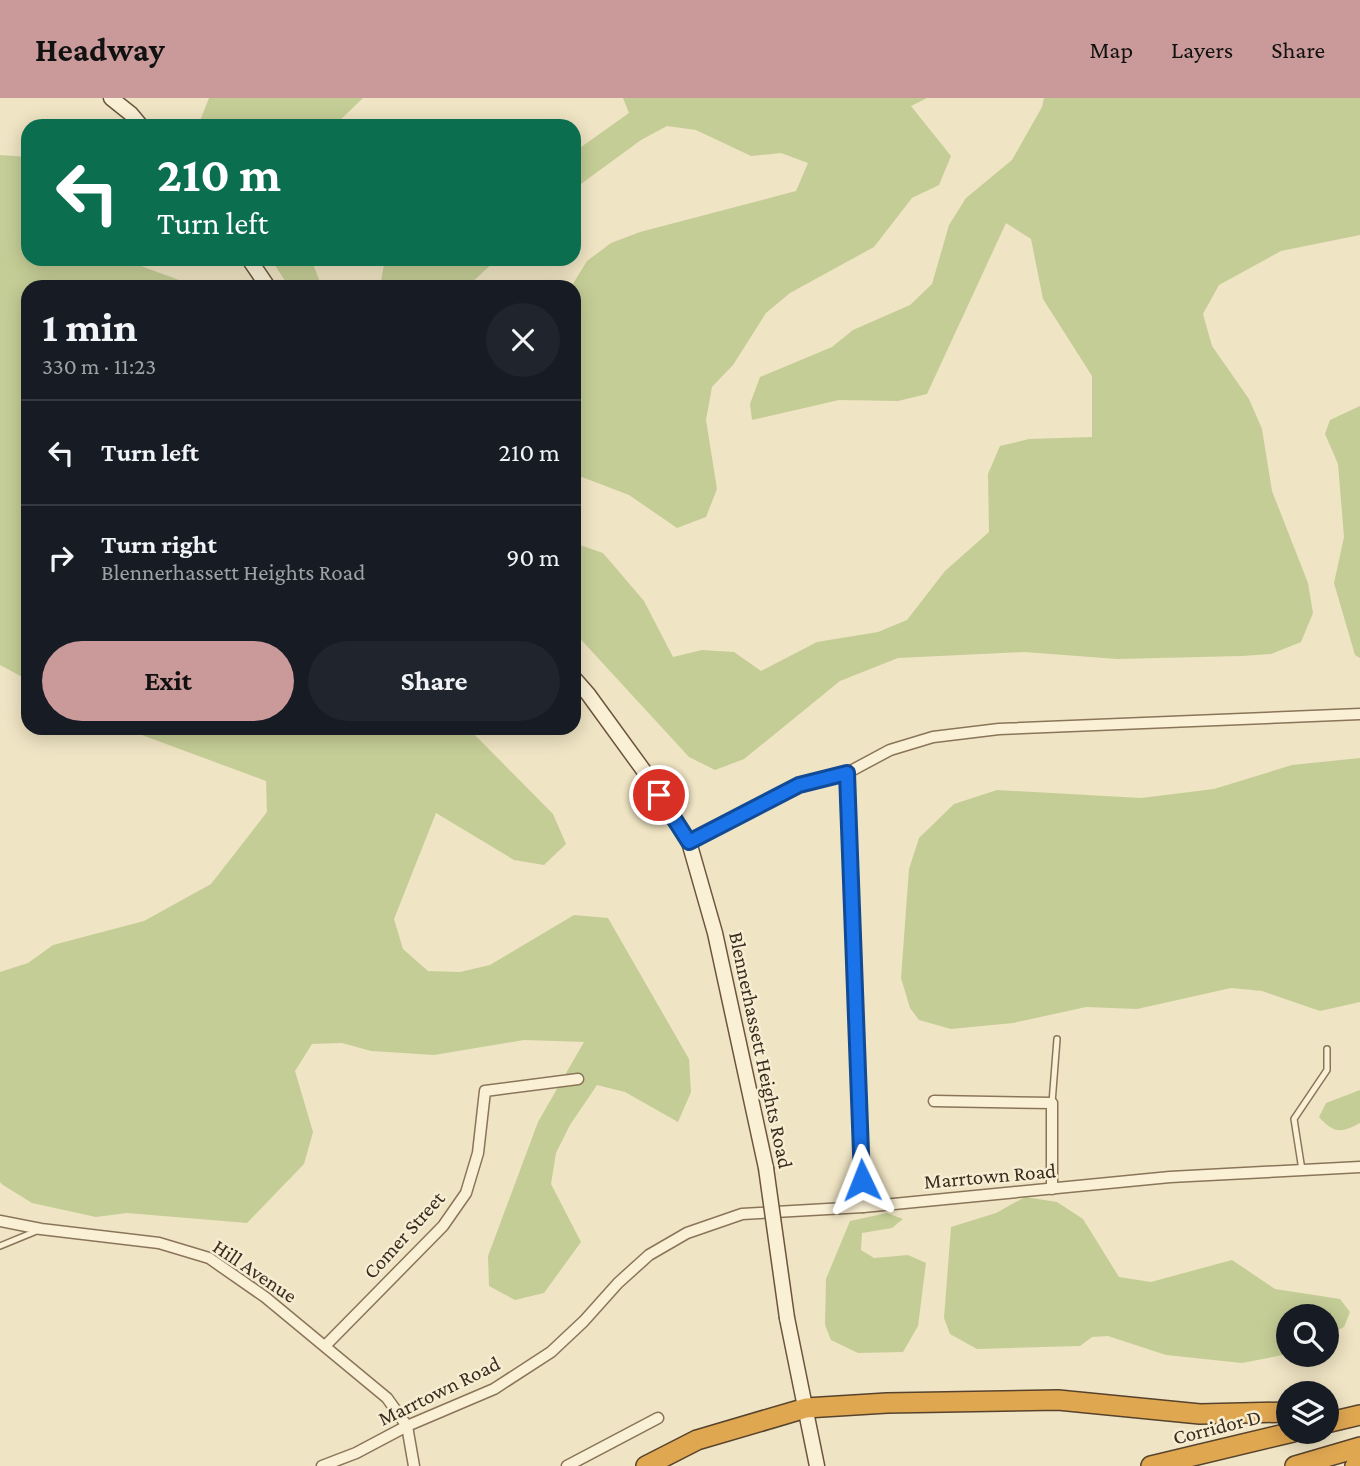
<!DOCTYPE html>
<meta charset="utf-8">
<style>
body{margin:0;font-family:"Crimson Pro",serif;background:#20242c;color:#f1f3f6;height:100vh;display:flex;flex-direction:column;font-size:26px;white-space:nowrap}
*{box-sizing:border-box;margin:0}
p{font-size:23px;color:#9ea1a6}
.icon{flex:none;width:38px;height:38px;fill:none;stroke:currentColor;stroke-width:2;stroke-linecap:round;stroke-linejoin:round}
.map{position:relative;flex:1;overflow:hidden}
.details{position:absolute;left:21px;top:182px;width:560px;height:455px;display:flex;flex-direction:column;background:#171b24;border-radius:21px;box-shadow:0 4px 18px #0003}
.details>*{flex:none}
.banner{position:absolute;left:21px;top:21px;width:560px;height:147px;border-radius:21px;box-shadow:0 4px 18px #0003;background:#0b6e4f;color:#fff;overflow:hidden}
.tools{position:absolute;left:1276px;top:1206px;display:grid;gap:14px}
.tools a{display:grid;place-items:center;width:63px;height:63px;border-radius:50%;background:#171b24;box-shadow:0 4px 18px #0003;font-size:35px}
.pin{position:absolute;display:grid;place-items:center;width:60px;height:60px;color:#fff;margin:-30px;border:4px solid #fff;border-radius:50%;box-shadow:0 2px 7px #0007}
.me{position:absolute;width:77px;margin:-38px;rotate:358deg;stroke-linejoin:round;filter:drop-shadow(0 0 5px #0008)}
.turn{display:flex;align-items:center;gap:24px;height:147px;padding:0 21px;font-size:32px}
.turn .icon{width:91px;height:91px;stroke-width:2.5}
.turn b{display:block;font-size:49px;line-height:60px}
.round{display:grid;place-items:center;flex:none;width:74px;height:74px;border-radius:37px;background:#20242c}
.overview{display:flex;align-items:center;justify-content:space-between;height:119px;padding:0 21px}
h1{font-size:42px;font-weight:700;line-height:52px}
.cta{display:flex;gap:14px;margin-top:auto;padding:14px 21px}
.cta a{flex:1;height:80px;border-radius:42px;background:#ca9999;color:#111;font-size:28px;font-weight:700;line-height:80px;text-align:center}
.cta a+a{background:#20242c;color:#f1f3f6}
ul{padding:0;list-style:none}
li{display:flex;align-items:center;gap:21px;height:105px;padding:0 21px;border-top:2px solid #363941}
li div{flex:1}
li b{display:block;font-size:26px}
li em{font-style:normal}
header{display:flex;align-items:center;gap:42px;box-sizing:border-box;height:98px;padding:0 35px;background:#ca9999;color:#111}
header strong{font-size:33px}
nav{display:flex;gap:38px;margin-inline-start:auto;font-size:24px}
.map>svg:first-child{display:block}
.green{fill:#c5cd96}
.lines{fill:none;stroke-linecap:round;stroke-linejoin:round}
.lane-casing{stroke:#8a7559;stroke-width:8}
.street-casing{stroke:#8a7559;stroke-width:13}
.secondary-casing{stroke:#6b563c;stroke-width:17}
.highway-casing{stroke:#57432d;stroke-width:22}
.lane{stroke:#faf0d6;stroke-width:5}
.street{stroke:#faf0d6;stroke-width:10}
.secondary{stroke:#faf0d6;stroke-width:14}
.highway{stroke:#e0a751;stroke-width:19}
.secondary-bridge-casing{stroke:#6b563c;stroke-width:17;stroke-linecap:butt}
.secondary-bridge{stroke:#faf0d6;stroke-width:14}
.route-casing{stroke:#114b97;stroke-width:18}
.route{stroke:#1a73e8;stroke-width:12}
.labels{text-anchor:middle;stroke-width:5;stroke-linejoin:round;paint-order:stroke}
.street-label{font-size:21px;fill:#392c1e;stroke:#f6edd2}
</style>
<header>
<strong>Headway</strong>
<nav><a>Map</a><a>Layers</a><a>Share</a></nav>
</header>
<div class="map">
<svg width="1360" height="1368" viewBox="0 0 1360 1368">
<rect width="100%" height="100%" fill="#efe4c3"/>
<g class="green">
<polygon points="209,0 363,0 334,28 198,28"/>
<polygon points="623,0 927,0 911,8 951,58 939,87 912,100 874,149 790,195 766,215 733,267 712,289 706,322 717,391 706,419 677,430 629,397 574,376 574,189 571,189 587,163 611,145 640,134 796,93 808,65 781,55 751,58 696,32 667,28 641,42 574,91 574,54 629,15"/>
<polygon points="1044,0 1360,0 1360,137 1281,153 1219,187 1203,216 1212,248 1249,301 1262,331 1272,393 1308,485 1313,515 1301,544 1271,556 1242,558 1117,561 1024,554 898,560 840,583 744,661 715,672 689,659 574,534 574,445 603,455 644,503 673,559 702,552 734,554 761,573 817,544 878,534 907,522 945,473 989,434 988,376 1000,348 1029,341 1092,339 1092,278 1043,201 1031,141 1006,125 927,296 898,303 839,302 752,322 750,306 760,279 832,249 853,232 910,207 932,186 949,127 966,100 1012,62 1042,9"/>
<polygon points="0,57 28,59 28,161 122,161 198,189 28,189 28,582 0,567"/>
<polygon points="271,161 311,161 322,189 289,189"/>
<polygon points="385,161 497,161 467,189 380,189"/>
<polygon points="1360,308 1360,560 1355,557 1334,485 1344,439 1338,366 1325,336 1330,322"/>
<polygon points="123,630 468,630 553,716 566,746 544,767 514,762 436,715 394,821 403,851 428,873 460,874 490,867 574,817 608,820 689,961 691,994 678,1024 625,994 597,987 570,1027 556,1055 551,1086 581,1144 544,1195 515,1202 489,1188 488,1158 538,1024 584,944 524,942 434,957 371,953 342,945 312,946 295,973 313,1034 304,1066 247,1125 127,1115 96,1119 32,1105 3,1087 0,1084 0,874 28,865 53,847 144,823 211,786 267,714 266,683"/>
<polygon points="1360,660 1360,904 1320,913 1262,893 1231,890 1137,911 1086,909 1013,925 951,931 919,922 910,910 901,880 909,771 919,740 954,706 997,692 1141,700 1214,691 1292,667"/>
<path d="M 1360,992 L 1360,1025 C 1342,1035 1334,1036 1319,1019 L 1326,1005 Z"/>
<polygon points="1025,1099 1057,1104 1083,1121 1119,1179 1151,1184 1232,1162 1275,1191 1340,1201 1350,1214 1344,1229 1327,1237 1326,1218 1288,1218 1288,1256 1242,1265 1166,1257 1108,1238 1092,1239 1080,1248 977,1251 950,1236 944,1220 951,1129 996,1115"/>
<polygon points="887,1115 903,1121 892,1130 862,1135 861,1152 874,1160 908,1157 926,1165 918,1228 903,1254 858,1255 831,1242 825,1227 826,1181 850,1123"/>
</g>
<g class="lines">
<g class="lane-casing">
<g id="lane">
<polyline points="1052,1005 1057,941"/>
<polyline points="1302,1072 1294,1021 1327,972 1327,951"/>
<polyline points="0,1148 39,1132"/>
</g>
</g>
<g class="street-casing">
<g id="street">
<polyline points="847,675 863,1109"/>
<polyline points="689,744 799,687 847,675 890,652 933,639 999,631 1360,616"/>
<polyline points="934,1003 1052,1005 1052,1091"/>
<polyline points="0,1123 41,1131 159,1145 209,1160 265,1199 387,1300 407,1328 414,1368"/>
<polyline points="325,1248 443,1128 466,1095 478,1055 485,993 578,981"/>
<polyline points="322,1368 356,1355 407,1328 494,1291 551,1254 584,1223 618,1185 649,1157 687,1135 742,1116 863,1109 1170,1079 1360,1069"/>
<polyline points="567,1368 658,1320"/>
</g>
</g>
<g class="secondary-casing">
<g id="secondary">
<polyline points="111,0 131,16 141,28"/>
<polyline points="249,161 268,189"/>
<polyline points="574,580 588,596 644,673 689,744 715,835 766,1070"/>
<polyline points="787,1220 817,1368"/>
</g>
</g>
<g class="highway-casing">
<g id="highway">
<polyline points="1326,1325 1360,1317"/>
<polyline points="646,1368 697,1342 806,1310 887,1305 1058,1302 1200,1316 1288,1314"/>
<polyline points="1151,1368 1293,1334"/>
<polyline points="1295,1368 1360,1349"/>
<polyline points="1355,1368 1360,1365"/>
</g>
</g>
<use href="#lane" class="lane"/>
<use href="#street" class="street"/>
<use href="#secondary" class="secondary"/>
<use href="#highway" class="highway"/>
<g class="secondary-bridge-casing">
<polyline id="secondary-bridge" points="766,1070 787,1220"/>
</g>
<use href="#secondary-bridge" class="secondary-bridge"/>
</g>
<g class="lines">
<g class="route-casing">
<polyline id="route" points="659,697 689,744 799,687 847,675 862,1082"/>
</g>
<use href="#route" class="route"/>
</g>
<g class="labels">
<g class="street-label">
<text transform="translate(761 952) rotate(78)" y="7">Blennerhassett Heights Road</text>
<text transform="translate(990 1078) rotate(-5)" y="7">Marrtown Road</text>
<text transform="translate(404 1137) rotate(-48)" y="7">Comer Street</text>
<text transform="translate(255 1173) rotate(34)" y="7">Hill Avenue</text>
<text transform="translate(439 1293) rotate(-26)" y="7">Marrtown Road</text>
<text transform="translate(1217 1329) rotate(-14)" y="7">Corridor D</text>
</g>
</g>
</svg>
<div class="tools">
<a><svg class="icon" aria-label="search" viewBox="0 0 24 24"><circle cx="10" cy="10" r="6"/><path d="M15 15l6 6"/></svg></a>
<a><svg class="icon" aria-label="layers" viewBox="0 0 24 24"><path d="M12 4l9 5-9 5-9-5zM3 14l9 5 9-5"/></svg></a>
</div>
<div class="pin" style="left:659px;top:697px;background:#d93025"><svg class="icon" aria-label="arrive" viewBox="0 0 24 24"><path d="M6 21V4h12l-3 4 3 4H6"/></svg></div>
<svg class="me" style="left:862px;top:1082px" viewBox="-20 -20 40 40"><path d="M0-17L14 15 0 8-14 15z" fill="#1a73e8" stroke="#fff" stroke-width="4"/></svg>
<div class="banner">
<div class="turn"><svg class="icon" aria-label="left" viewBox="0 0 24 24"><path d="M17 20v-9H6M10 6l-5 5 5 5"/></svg><div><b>210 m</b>Turn left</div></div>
</div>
<section class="details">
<div class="overview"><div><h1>1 min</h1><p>330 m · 11:23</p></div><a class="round"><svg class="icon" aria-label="close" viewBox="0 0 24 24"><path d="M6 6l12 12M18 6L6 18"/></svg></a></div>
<ul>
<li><svg class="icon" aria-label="left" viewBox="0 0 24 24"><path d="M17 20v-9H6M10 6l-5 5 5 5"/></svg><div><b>Turn left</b></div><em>210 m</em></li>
<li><svg class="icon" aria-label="right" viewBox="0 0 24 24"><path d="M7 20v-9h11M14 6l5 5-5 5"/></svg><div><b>Turn right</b><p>Blennerhassett Heights Road</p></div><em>90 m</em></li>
</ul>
<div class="cta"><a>Exit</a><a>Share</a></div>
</section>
</div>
